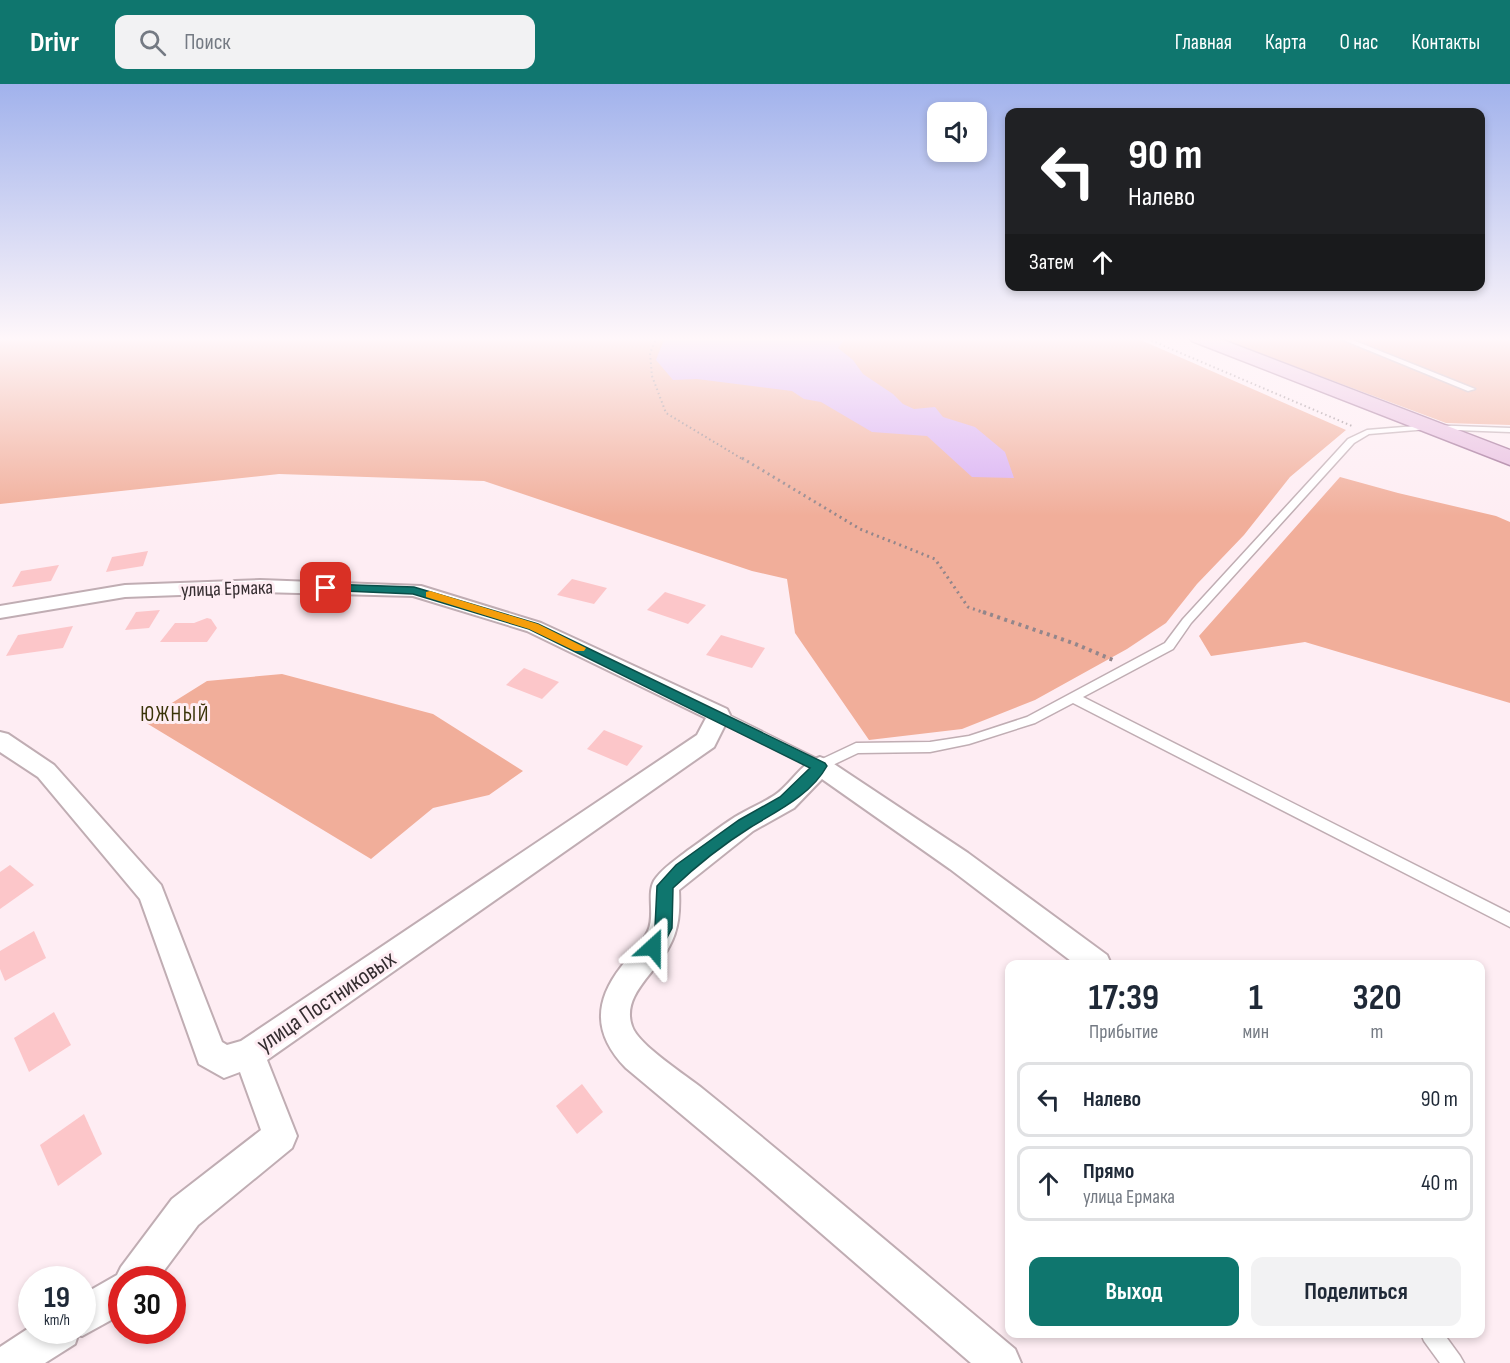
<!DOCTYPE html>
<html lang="ru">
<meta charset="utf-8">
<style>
body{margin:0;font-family:"Sofia Sans Condensed",sans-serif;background:#f2f2f3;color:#1f2937;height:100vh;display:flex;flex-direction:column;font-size:22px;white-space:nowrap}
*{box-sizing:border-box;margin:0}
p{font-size:20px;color:#747a83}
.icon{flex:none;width:33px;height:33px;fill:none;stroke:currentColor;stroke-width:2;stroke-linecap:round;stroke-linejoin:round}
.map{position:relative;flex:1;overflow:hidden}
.drawer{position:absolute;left:1005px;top:876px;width:480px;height:378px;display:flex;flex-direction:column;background:#fff;border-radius:12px;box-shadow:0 3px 9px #0003}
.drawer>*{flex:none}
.top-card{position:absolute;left:1005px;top:24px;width:480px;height:183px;border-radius:12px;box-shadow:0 3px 9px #0003;background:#202124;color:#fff;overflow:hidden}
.fabs{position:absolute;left:927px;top:18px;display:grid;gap:12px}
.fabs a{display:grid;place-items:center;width:60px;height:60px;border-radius:12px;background:#fff;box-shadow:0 3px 9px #0003;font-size:30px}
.speed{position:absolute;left:18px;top:1182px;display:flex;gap:12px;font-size:30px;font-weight:700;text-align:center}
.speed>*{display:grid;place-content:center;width:78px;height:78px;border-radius:50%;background:#fff;box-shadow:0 3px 9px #0003;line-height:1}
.speed small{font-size:15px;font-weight:400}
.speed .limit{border:9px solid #d22;background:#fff;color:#111}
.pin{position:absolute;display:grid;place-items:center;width:51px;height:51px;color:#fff;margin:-26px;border-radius:12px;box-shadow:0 3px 9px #0006}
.me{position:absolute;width:66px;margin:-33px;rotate:24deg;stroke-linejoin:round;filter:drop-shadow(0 0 4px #0008)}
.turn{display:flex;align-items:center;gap:21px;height:126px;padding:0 24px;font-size:27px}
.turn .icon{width:78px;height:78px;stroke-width:2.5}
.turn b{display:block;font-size:42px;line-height:51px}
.then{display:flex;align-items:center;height:57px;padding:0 24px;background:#0003;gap:12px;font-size:22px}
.eta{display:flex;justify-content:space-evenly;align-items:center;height:102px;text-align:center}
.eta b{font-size:36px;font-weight:700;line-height:42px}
.button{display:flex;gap:12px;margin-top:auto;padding:12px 24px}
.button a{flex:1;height:69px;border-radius:12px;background:#0f766e;color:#fff;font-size:24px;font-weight:700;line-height:69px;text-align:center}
.button a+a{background:#f2f2f3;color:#1f2937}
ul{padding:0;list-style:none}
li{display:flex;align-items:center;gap:18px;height:75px;margin:0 12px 9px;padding:0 12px;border:3px solid #e0e1e3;border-radius:12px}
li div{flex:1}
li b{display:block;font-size:22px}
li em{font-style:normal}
header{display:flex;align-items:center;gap:36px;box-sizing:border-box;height:84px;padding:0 30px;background:#0f766e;color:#fff}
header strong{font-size:28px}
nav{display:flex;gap:33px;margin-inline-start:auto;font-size:21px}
.search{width:420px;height:54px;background:#f2f2f3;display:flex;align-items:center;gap:15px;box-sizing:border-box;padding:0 21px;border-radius:12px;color:#747a83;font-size:22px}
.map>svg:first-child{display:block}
.green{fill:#f1ae9a}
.water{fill:#d8aff3}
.building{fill:#fcc6c9}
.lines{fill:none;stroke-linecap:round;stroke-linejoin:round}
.service-casing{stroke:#c0adb3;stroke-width:3}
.minor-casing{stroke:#c0adb3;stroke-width:4}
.primary-casing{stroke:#9f6f95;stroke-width:3}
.path-far2{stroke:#93868b;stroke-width:2;stroke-dasharray:1.5 3;stroke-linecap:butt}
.path-far1{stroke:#93868b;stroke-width:3;stroke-dasharray:2 4;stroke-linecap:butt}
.path{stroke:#93868b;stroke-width:4;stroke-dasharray:3 4.5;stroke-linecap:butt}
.service{fill:#fff;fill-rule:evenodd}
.minor{fill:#fff;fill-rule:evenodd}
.primary{fill:#e8bee0;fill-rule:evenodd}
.route{fill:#0f766e;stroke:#0a4d48;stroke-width:1.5}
.slow{fill:#f59e0b}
.labels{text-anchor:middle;stroke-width:6;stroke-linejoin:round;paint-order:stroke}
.street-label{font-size:20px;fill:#352d30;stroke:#feedf3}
.neighbourhood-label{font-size:21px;letter-spacing:1.5px;fill:#3a3408;stroke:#feedf3}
.near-street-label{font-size:24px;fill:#352d30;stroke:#feedf3}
</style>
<header>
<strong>Drivr</strong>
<div class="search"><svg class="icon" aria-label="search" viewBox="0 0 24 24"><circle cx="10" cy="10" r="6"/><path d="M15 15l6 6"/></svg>Поиск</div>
<nav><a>Главная</a><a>Карта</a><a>О нас</a><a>Контакты</a></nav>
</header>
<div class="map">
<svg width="1510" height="1279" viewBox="0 0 1510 1279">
<rect width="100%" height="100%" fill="#feedf3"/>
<g class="green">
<polygon points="0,253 1134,253 1346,346 1290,393 1244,451 1197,500 1166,539 1127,565 1035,616 962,645 869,656 795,549 787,495 752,487 484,397 279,390 0,420"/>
<polygon points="1216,253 1510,253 1510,341 1446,339"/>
<polygon points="1340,393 1398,409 1496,432 1510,438 1510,619 1305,558 1211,572 1199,552"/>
<polygon points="282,590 433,630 523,687 489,711 433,724 371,775 143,637 207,597"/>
</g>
<polygon class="water" points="665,253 846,253 838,264 853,276 863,290 893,310 903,320 914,325 935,323 943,333 975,343 1005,368 1014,394 972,393 927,352 872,348 821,318 804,315 792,307 697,295 673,296 656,276"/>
<g class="building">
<polygon points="148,467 143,482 106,488 112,473"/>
<polygon points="59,481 51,497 12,503 21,487"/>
<polygon points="572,495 607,504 594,520 557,511"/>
<polygon points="665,508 706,521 688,540 647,526"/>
<polygon points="160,526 149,544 125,546 136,528"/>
<polygon points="207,534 211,535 217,544 207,558 160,558 175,539 194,539"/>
<polygon points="73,542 63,564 6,572 18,551"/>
<polygon points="721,551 765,564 752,584 706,571"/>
<polygon points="524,584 559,598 542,615 506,601"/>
<polygon points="604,646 643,662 627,682 587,665"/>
<polygon points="10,781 34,801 0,825 0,788"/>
<polygon points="34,847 46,874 5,897 0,885 0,867"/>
<polygon points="54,928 71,961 29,988 14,954"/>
<polygon points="582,1000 603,1028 577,1050 556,1022"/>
<polygon points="84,1030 102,1070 58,1102 40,1061"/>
</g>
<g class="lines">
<g class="service-casing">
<g id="service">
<polygon points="1336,253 1345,253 1475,305 1468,307"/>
<polygon points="1428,341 1510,344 1510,348 1428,345 1369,350 1354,359 1191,539 1173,565 1083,613 1510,829 1510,843 1073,619 1035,639 969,660 930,668 858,669 820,687 715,634 713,631 715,628 723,628 820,676 856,659 930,658 969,652 1027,633 1165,559 1183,535 1348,355 1367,346"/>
<polygon points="1421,1250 1444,1250 1460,1272 1464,1279 1440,1279 1424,1257"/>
</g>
</g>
<g class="minor-casing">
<g id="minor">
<polygon points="260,496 421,502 541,539 727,625 730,631 714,663 267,976 297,1052 292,1064 198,1141 157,1196 122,1196 122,1230 82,1252 78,1251 75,1260 45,1279 0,1279 0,1263 32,1242 32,1246 82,1246 82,1211 117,1191 121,1183 172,1115 261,1046 240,988 224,994 199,980 140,815 38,693 0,668 0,648 8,650 54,681 161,801 222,958 227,961 241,957 697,651 706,634 527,547 413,512 260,508 125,513 0,534 0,522 125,501"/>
<path d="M 820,673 L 828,676 L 968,769 L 1107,871 L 1111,880 L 1075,880 L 950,785 L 822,695 L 794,724 L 753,747 L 679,806 C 680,827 679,845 669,863 C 657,888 621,911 632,942 C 638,961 687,992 703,1005 C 808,1090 911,1178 1015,1265 L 1021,1279 L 971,1279 L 755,1092 L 626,984 C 594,951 593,919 621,883 C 630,871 642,860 648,847 C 656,831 645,807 656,794 C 664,783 677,775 687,767 C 703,756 719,743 735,733 C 748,725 763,719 775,711 C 791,700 801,679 820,673 Z"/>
</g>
</g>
<g class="primary-casing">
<polygon id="primary" points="1189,253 1215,253 1510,366 1510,381 1192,257"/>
</g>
<g class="path-far2">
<polyline points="657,253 650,269 652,292 666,329 744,376"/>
<polyline points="1143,253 1352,342"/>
</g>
<polyline class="path-far1" points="742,374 860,445 935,475 968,523 988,530"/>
<polyline class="path" points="983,528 1073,559 1113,576"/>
<use href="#service" class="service"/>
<use href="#minor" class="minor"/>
<use href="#primary" class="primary"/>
</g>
<linearGradient id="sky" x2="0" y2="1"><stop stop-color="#a1b2ec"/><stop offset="0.59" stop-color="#fff7fa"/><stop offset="1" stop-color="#fff7fa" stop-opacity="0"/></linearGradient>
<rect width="1510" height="432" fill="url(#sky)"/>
<path class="route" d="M 326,500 L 414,503 L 538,540 L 825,679 L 827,682 C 811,711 777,727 751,743 C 724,760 696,782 673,804 L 672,844 L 659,869 L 653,871 L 647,869 L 644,863 L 655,843 L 657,802 L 676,781 L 739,736 L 780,713 L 810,684 L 529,545 L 413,510 L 322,506 L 320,504 Z"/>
<polygon class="slow" points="430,507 538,540 586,564 584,567 575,567 529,545 426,513 426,508"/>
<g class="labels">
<g class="street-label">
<text transform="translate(227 504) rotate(-2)" y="7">улица Ермака</text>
</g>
<g class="neighbourhood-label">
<text x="175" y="637">ЮЖНЫЙ</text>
</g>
<g class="near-street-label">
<text transform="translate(326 917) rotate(-34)" y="8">улица Постниковых</text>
</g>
</g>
</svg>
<div class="fabs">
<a><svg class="icon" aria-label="sound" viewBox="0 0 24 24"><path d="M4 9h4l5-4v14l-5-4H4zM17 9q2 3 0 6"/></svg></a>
</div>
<div class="speed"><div>19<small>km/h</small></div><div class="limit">30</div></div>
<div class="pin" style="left:326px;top:504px;background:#d93025"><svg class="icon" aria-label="arrive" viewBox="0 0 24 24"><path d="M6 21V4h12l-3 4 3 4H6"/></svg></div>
<svg class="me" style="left:653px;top:863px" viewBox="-20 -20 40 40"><path d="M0-17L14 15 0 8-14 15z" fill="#0f766e" stroke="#fff" stroke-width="4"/></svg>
<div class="top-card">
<div class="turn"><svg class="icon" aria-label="left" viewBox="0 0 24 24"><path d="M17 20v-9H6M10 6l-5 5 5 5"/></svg><div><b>90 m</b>Налево</div></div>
<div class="then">Затем<svg class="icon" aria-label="ahead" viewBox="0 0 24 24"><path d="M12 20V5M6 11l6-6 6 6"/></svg></div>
</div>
<section class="drawer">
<div class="eta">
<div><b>17:39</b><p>Прибытие</p></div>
<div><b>1</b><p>мин</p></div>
<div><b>320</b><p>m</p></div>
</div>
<ul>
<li><svg class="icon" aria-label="left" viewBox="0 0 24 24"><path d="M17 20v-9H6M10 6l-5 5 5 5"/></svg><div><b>Налево</b></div><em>90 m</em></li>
<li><svg class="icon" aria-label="ahead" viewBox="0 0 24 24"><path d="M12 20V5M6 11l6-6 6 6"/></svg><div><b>Прямо</b><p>улица Ермака</p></div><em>40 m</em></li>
</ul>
<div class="button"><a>Выход</a><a>Поделиться</a></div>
</section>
</div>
